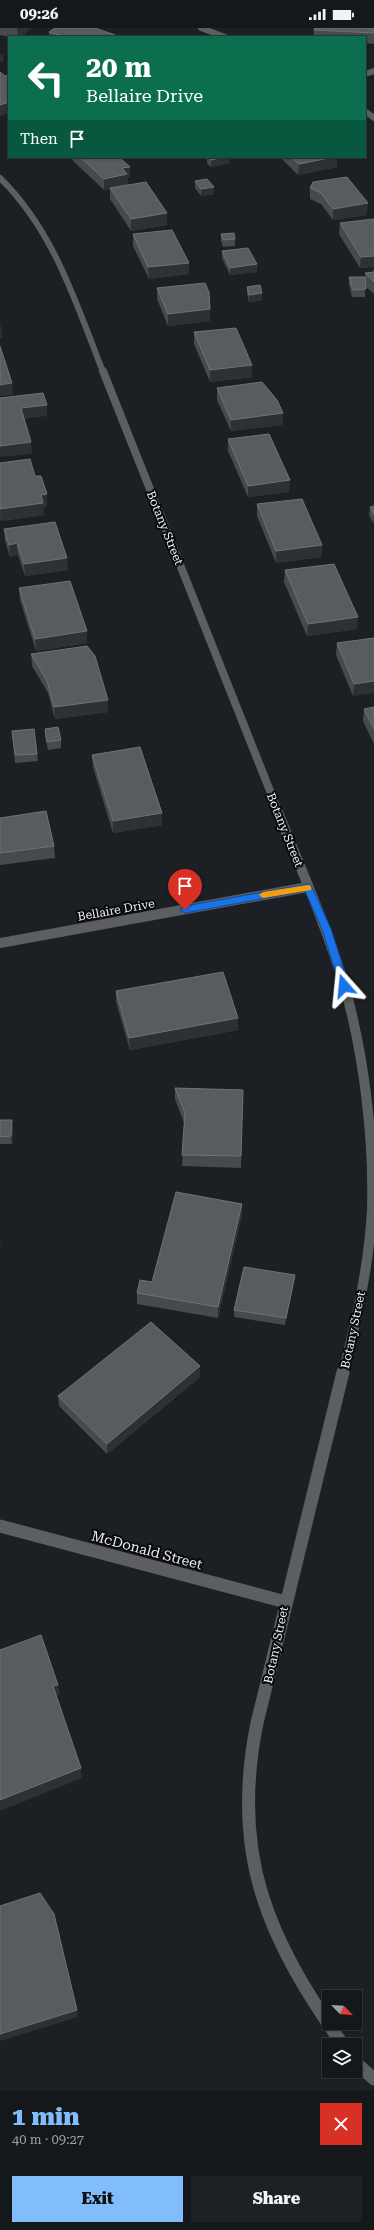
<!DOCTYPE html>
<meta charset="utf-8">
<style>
body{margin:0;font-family:"Roboto Serif",serif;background:#1e2124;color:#f1f3f6;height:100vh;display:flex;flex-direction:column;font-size:15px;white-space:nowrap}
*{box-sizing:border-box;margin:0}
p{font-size:13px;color:#9da0a3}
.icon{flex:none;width:22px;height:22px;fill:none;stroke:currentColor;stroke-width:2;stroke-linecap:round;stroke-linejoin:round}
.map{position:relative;height:2062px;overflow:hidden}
.drawer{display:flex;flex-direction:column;background:#15181b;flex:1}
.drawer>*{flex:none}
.banner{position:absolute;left:8px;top:8px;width:358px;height:122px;border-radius:0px;box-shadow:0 1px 3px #0004,0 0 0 1px #34373a;background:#0b6e4f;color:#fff;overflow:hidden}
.needle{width:26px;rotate:115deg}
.controls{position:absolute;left:322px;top:1962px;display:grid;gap:8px}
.controls a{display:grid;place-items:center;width:40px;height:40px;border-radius:0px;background:#15181b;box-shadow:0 1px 3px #0004,0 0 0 1px #34373a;font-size:20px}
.pin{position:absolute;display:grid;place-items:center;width:34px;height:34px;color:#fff;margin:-41px -17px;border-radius:50% 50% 50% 0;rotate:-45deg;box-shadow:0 0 4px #0007}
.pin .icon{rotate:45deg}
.me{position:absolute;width:44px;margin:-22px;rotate:342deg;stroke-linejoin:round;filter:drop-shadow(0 0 3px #0008)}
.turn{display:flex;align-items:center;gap:14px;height:84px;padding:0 12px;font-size:18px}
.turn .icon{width:52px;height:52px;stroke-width:2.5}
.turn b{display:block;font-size:28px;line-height:34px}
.then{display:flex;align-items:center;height:38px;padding:0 12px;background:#0003;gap:8px;font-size:15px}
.round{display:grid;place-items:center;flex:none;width:42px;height:42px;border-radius:0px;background:#1e2124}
.head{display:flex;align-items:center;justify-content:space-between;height:68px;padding:0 12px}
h1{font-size:24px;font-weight:800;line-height:30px;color:#81bdfa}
.action{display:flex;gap:8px;margin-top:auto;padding:8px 12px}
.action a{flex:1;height:46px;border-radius:0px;background:#81bdfa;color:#111;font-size:16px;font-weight:800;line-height:46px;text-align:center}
.action a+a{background:#1e2124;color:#f1f3f6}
.status{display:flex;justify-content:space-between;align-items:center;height:28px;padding:0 20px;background:#15181b;direction:ltr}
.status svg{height:11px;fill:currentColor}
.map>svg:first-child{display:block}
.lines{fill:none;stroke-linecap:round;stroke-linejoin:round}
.minor-far3{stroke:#5c5e60;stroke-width:6}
.minor-far2{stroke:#5c5e60;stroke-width:8}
.minor-far1{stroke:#5c5e60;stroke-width:10}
.minor{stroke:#5c5e60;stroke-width:13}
.wall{fill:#46494d}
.shaded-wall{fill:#2d3135}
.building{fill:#585b5f;stroke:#6f7276}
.route{fill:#1a73e8;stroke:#114b97}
.slow{fill:#f59e0b}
.labels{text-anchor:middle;stroke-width:4;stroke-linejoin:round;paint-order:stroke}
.street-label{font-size:12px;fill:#edeff2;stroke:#08090b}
.near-street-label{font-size:14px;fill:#edeff2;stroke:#08090b}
</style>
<div class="status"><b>09:26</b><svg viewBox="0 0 49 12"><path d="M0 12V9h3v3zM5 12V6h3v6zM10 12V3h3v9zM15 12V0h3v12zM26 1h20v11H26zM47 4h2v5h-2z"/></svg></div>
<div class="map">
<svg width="374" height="2062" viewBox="0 0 374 2062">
<rect width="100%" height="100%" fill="#1c2024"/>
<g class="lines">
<g class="minor-far3">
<polyline points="201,0 225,9"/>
<polyline points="365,46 374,43"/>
<polyline points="365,83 374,90"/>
<path d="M 0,150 C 54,203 76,275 103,344"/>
</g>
<polyline class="minor-far2" points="103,343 278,783"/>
<g class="minor-far1">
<path d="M 277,782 C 301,841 327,899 345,960 C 364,1027 374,1111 372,1181 C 369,1237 357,1291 343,1345"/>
<polyline points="0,915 308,859"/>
</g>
<g class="minor">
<polyline points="0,1498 286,1574"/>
<path d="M 343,2017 C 268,1911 230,1827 257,1695 L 343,1344"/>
<polyline points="355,2034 374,2051"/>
</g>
</g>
<g class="wall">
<polygon points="0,0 31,0 20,9 10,9 0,7"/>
<polygon points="374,0 374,16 365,15 365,9 314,9 314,2"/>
<polygon points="49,4 115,7 115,9 49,9"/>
<polygon points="71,129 119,129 130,139 130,150 127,150 128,157 124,158 167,185 167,197 131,203 110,171 110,161 104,162 71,131"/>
<polygon points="207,129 230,129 230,135 211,139 207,135"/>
<polygon points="280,129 337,129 337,139 298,147"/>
<polygon points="195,153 214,159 214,166 201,168 195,160"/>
<polygon points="310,160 367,187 333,192 321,176 310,171"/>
<polygon points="374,191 374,266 365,258 365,269 352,269 349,257 349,249 365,249 365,245 373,244 374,239 360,240 339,206 340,195"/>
<polygon points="133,206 189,246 149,251 133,218"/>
<polygon points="221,206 235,211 235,218 223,219 221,213"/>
<polygon points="222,223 257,236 257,244 230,247 222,230"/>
<polygon points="247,259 262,272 249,274 247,266"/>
<polygon points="157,260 210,293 168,298 157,271"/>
<polygon points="194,304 252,337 252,349 210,354 194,316"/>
<polygon points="217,360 283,385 282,397 231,403 217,372"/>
<polygon points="228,411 289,464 248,469 228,423"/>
<polygon points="0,435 47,466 47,478 44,479 44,487 1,493 0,487"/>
<polygon points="257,476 322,517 321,529 276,535 257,488"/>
<polygon points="374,478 374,495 373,495 369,487 370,479"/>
<polygon points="4,501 68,542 25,548 18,527 10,529 5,513"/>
<polygon points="285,542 357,601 307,608 284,554"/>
<polygon points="19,560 87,615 36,623 20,572"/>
<polygon points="374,610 353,668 336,627 337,615"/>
<polygon points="31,626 108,684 55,691 48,665 32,638"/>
<polygon points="374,679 374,716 363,693 364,681"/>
<polygon points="34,701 38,733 15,735 12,703"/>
<polygon points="45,701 61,712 61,720 48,722 45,708"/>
<polygon points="92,727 162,797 113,805 93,739"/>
<polygon points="0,790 54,818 55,830 0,837"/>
<polygon points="116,963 238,1002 130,1022 116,974"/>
<polygon points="175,1060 243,1062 241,1140 182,1138 184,1095 175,1071"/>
<polygon points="0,1092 13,1099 12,1116 0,1116"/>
<polygon points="242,1187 218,1290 137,1276 137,1265 152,1254"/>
<polygon points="295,1247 294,1254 285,1297 234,1289 234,1282"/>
<polygon points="200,1338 200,1349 107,1426 59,1378 58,1368"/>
</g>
<g class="shaded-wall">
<polygon points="17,0 31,0 20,9 18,9"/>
<polygon points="3,26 3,33 0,34 0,27"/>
<polygon points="9,74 9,85 0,88 0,77"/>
<polygon points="225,129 230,129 230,135 211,139 211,132"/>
<polygon points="334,129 337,129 337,139 298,147 299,136"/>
<polygon points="130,139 130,150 127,150 128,157 111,161 110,160 110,161 104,162 104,151 122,140"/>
<polygon points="214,159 214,166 201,168 201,161"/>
<polygon points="368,175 367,187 333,192 333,181"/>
<polygon points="167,185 167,197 131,203 131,191"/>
<polygon points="374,228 374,239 360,240 361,229"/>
<polygon points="189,235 189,246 149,251 148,239"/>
<polygon points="257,236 257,244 230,247 230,240"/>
<polygon points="262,265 262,272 249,274 249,267"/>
<polygon points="210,281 210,293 168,298 168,286"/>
<polygon points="0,298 1,298 2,310 0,310"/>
<polygon points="252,337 252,349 210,354 210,342"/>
<polygon points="12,355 13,367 0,368 0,357"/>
<polygon points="47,377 47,388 22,391 21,380"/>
<polygon points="283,385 282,397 231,403 231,392"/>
<polygon points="31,414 32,426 0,429 0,418"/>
<polygon points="290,452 289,464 248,469 248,458"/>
<polygon points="47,466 47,478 44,479 44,487 1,493 0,481 41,467"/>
<polygon points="374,487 374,495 373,495"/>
<polygon points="17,515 18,527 10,529 9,517"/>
<polygon points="322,517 321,529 276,535 276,523"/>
<polygon points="67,530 68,542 25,548 24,536"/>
<polygon points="358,589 357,601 307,608 308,596"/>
<polygon points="87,603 87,615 36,623 35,611"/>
<polygon points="374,653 374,665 353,668 354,656"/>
<polygon points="108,672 108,684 55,691 54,679"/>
<polygon points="162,785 162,797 113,805 113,793"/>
<polygon points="238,990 238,1002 130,1022 129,1010"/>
<polygon points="12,1092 13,1099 12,1116 11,1108"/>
<polygon points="242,1176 242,1187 218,1290 218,1279"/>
<polygon points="0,1211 1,1218 0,1218"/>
<polygon points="295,1247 294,1254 285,1297 286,1290"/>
<polygon points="200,1338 200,1349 107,1426 107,1416"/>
<polygon points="58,1657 60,1667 55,1668 53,1658"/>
<polygon points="81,1740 82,1750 0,1783 0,1772"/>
<polygon points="77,1982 78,1989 0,2013 0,2006"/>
</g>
<g class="building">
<polygon points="55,0 95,0 115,7 111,9 66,9 49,4"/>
<polygon points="315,0 374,0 374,5 314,2"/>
<polygon points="0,44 5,48 9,46 9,74 0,77"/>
<polygon points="80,129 119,129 130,139 122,140 127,146 104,151"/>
<polygon points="208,129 225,129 211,132"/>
<polygon points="291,129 334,129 299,136"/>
<polygon points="347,149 368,175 333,181 321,165 310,160 313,154"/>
<polygon points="207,151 214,159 201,161 195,153"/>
<polygon points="146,154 167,185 131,191 110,160"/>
<polygon points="374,191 374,228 361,229 340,195"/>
<polygon points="172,202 189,235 148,239 133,206"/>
<polygon points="234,205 235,211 223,212 221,206"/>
<polygon points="248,220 257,236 230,240 222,223"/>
<polygon points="374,244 374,254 365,245"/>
<polygon points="349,249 365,249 366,261 353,262"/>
<polygon points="205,255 209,264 210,281 168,286 157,260"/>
<polygon points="260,257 262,265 249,267 247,259"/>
<polygon points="236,300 252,337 210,342 194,304"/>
<polygon points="0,318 12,355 0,357"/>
<polygon points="262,354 277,372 283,385 231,392 217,360"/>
<polygon points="43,365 47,377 21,380 31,414 0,418 0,370"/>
<polygon points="269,406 290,452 248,458 228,411"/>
<polygon points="30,431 35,448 41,448 47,466 41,467 43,475 0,481 0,435"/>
<polygon points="302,471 322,517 276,523 257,476"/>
<polygon points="374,478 374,487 370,479"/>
<polygon points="55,494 67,530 24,536 17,515 9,517 4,501"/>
<polygon points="334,536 358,589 308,596 285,542"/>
<polygon points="70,553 87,603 35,611 19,560"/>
<polygon points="374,610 374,653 354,656 337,615"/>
<polygon points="87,618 95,628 108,672 54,679 47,653 31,626"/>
<polygon points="374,679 374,701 364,681"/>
<polygon points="58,699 61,712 47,714 45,701"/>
<polygon points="34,701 37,726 15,727 12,703"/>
<polygon points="140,719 162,785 113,793 92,727"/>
<polygon points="46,783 54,818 0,825 0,790"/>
<polygon points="223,944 238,990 129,1010 116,963"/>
<polygon points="175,1060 243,1062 241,1128 182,1127 185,1085"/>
<polygon points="0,1092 12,1092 11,1108 0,1109"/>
<polygon points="176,1164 242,1176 218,1279 137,1265 140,1252 152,1254"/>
<polygon points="244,1239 295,1247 286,1290 234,1282"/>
<polygon points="151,1294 200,1338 107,1416 58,1368"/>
<polygon points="41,1607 58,1657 53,1658 81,1740 0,1772 0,1622"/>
<polygon points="40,1865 54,1886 77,1982 0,2006 0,1878"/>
</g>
<polygon class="route" points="308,856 312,859 331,901 349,958 348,960 344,961 340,958 322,901 305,863 185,885 180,882 185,878"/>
<polygon class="slow" points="308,857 311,858 311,862 263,870 259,867 263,864"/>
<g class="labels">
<g class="street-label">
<text transform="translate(165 500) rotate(68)" y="4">Botany Street</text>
<text transform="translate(285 802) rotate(68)" y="4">Botany Street</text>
<text transform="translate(116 882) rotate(-10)" y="4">Bellaire Drive</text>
<text transform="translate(353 1302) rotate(-78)" y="4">Botany Street</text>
<text transform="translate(276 1617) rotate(-78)" y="4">Botany Street</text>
</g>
<g class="near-street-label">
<text transform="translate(147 1522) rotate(15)" y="5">McDonald Street</text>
</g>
</g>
</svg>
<div class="controls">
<a><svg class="needle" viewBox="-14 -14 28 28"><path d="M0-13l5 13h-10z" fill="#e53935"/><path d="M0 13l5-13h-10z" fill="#9da0a3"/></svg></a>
<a><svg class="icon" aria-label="layers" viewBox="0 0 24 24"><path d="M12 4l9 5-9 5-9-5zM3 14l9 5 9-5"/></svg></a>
</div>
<div class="pin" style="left:185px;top:882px;background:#d93025"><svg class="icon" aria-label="arrive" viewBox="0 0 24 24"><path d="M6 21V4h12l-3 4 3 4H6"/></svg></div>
<svg class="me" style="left:344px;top:958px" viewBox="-20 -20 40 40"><path d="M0-17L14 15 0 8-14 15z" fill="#1a73e8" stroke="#fff" stroke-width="4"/></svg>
<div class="banner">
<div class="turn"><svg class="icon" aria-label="left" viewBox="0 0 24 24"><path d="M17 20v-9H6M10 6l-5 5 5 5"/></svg><div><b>20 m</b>Bellaire Drive</div></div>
<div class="then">Then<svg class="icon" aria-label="arrive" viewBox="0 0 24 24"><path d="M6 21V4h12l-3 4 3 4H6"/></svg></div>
</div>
</div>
<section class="drawer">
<div class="head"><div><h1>1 min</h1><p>40 m · 09:27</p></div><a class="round" style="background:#d93025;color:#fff"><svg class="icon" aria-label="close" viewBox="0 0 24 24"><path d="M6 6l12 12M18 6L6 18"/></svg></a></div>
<div class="action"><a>Exit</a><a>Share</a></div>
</section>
